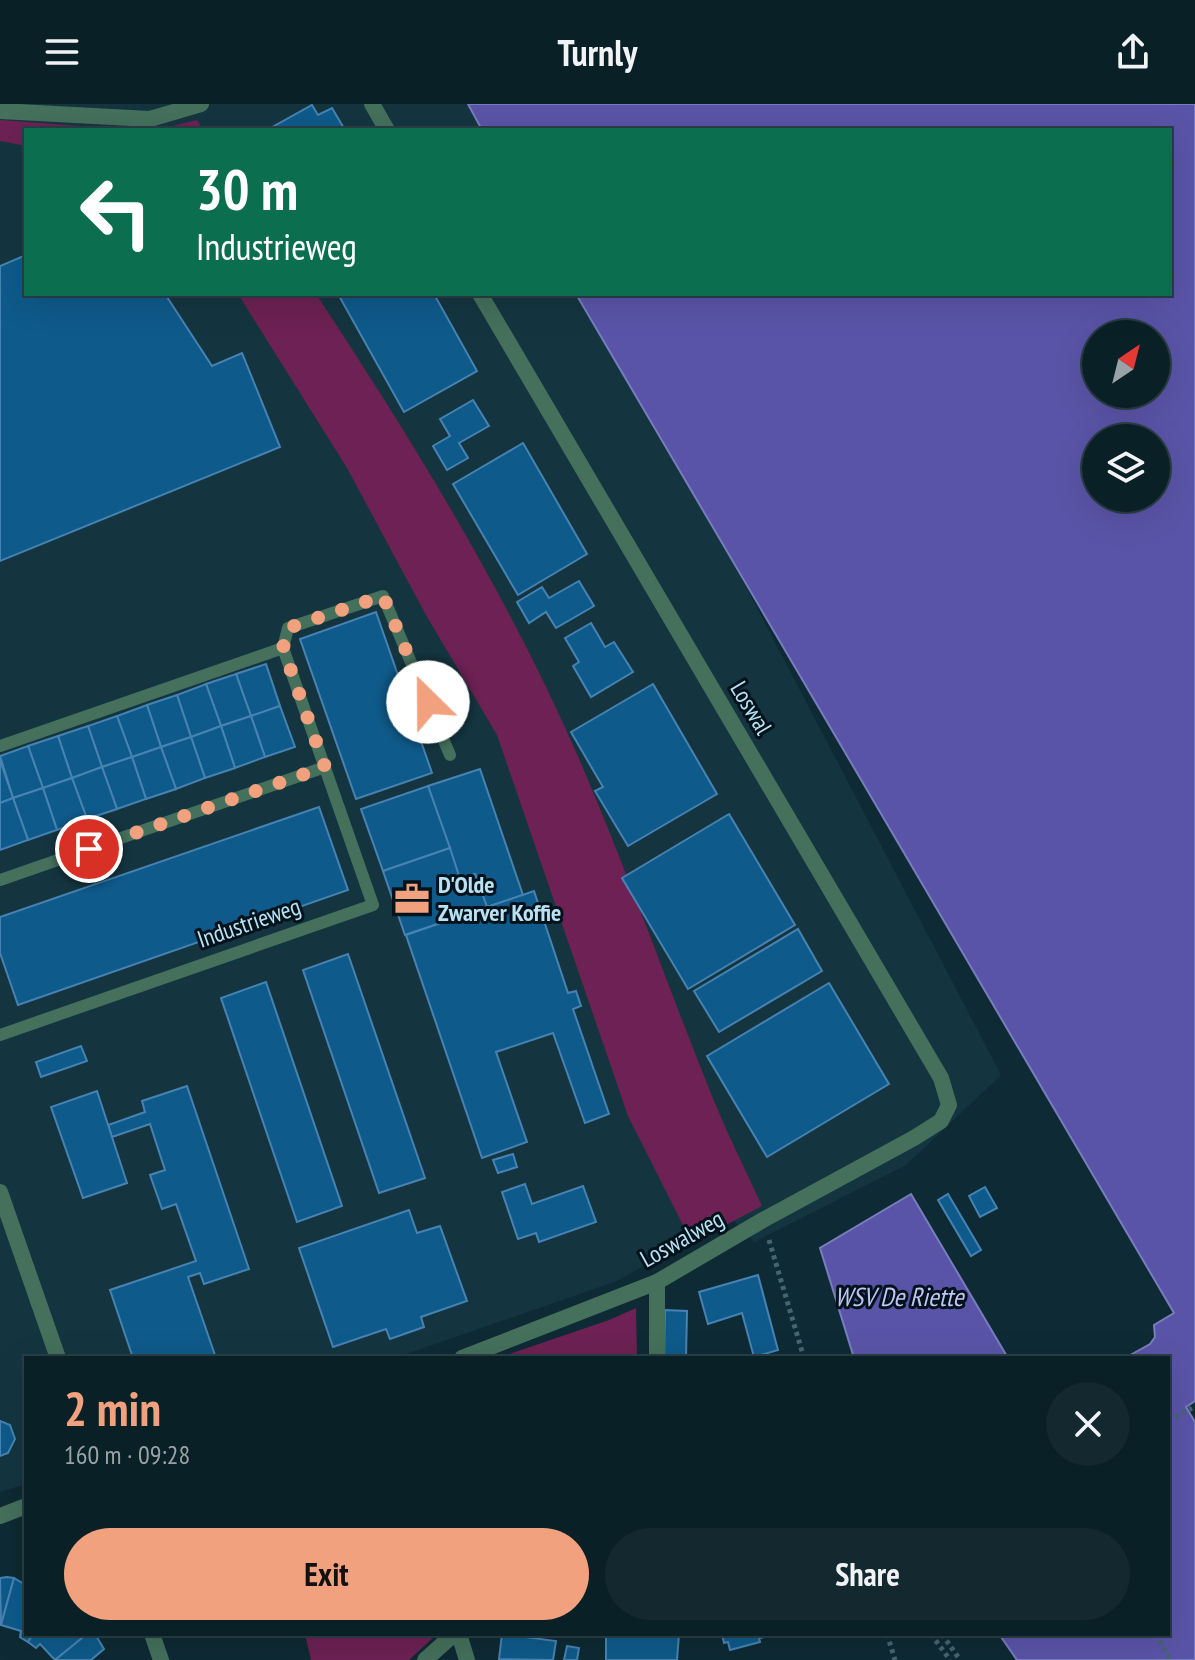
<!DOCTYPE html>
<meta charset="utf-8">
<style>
body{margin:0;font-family:"PT Sans Narrow",sans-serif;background:#13282f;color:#f1f3f6;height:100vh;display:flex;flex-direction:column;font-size:30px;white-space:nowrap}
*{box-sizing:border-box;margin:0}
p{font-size:26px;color:#99a3a7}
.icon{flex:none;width:44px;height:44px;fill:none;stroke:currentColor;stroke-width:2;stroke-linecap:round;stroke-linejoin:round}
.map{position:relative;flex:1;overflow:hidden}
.side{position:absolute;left:24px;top:1252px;width:1146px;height:280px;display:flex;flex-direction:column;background:#0a2027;border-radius:0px;box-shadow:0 8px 32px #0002,0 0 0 2px #2a3e44}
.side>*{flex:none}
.banner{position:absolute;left:24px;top:24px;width:1148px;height:168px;border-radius:0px;box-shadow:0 8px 32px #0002,0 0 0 2px #2a3e44;background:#0b6e4f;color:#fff;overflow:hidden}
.needle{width:52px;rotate:35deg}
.buttons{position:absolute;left:1082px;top:216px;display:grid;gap:16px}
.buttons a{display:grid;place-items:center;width:88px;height:88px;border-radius:50%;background:#0a2027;box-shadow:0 8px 32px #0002,0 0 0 2px #2a3e44;font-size:40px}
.pin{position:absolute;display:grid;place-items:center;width:68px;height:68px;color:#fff;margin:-34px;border:4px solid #fff;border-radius:50%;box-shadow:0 2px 8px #0007}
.me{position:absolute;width:88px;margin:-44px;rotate:337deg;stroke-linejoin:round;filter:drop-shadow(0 0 6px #0008)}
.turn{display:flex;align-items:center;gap:28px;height:168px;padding:0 40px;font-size:36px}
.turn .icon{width:104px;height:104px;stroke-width:2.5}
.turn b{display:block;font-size:56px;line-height:68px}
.round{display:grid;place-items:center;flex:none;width:84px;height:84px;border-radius:42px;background:#13282f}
.headline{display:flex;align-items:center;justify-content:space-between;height:136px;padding:0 40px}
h1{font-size:48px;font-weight:700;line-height:60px;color:#f2a17e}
.cta{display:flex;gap:16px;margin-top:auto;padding:16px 40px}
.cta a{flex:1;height:92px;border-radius:48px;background:#f2a17e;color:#111;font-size:32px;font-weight:700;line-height:92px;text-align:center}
.cta a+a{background:#13282f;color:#f1f3f6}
header{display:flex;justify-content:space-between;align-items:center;height:104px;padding:0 40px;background:#0a2027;font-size:36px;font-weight:700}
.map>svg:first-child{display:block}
.built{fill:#143540}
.green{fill:#6d2154}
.water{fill:#5a54a8;stroke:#767ebe;stroke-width:2;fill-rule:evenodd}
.building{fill:#0e5a8a;stroke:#4783b2;stroke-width:2}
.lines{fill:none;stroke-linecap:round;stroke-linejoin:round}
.path{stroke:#456571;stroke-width:5;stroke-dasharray:4 4;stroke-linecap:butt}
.service{stroke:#44705c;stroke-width:12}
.minor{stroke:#44705c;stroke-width:16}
.route{stroke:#f2a17e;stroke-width:14;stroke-dasharray:0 25.2}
.labels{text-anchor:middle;stroke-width:6;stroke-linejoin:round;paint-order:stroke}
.street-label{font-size:24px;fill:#b9e1f1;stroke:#00121b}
.poi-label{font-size:24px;font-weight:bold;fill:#b9e1f1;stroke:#00121b;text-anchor:start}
.water-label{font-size:26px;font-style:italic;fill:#c2c3f1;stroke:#00121b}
</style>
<header><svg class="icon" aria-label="menu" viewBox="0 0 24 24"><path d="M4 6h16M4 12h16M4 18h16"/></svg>Turnly<svg class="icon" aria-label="share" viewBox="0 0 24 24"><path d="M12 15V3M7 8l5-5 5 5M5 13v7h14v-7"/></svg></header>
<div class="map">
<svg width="1195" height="1556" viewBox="0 0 1195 1556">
<rect width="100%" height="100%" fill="#0e2a34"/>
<polygon class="built" points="0,0 494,0 507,26 26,26 26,190 593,190 1001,971 906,1061 754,1138 730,1112 617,1177 395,1254 26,1254 26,1380 0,1388"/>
<g class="green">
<polygon points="0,16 122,25 160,25 197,16 203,26 26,26 26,42 0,37"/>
<path d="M 238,190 L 316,190 C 418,345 516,504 588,676 C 633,782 671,891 714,997 C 729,1033 746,1067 762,1102 L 692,1139 L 628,1012 L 497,631 L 426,511 L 347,364 Z"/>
<polygon points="636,1204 637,1254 498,1254 609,1216"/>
<polygon points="305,1530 437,1530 409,1556 311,1556"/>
</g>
<g class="water">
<path d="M 468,0 L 1195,0 L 1195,1297 L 1186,1303 L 1195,1318 L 1195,1556 L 1017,1556 L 999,1530 L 1168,1530 L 1168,1254 L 1125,1254 L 1150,1240 L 1155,1233 L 1154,1221 L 1174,1209 L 576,190 L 1170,190 L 1170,26 L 482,26 ZM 1156,230 L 1156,290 L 1096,290 L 1096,230 ZM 1096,334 L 1156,334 L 1156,394 L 1096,394 Z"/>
<polygon points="911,1090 1008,1254 854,1254 820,1144"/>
</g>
<g class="building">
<polygon points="312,1 318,11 332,4 345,26 267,26"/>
<polygon points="26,151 26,190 165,190 212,262 242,249 280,343 0,457 0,162"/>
<polygon points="338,190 434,190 477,267 404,308"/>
<polygon points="473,296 489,322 459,339 468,354 447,366 433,342 450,332 440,315"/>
<polygon points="523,339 587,450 518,491 453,380"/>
<polygon points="579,477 594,502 556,524 546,508 529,519 517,498 542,483 549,494"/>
<polygon points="376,508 432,669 356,695 300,535"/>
<polygon points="591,519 605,543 614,538 633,568 591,593 573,562 579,558 565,534"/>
<polygon points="266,560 280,602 251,612 236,570"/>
<polygon points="236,570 251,612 221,622 206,580"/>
<polygon points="206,580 221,622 191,633 177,591"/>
<polygon points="653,580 717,690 628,742 595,687 603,683 571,628"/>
<polygon points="177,591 191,633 161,643 147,601"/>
<polygon points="147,601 161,643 132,653 117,612"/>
<polygon points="280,602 295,643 265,653 251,612"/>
<polygon points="117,612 132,653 102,663 88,622"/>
<polygon points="251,612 265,653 235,664 221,622"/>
<polygon points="88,622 102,663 72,674 58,632"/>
<polygon points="221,622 235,664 205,674 191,633"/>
<polygon points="58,632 72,674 43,684 28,642"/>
<polygon points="191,633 205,674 176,685 161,643"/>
<polygon points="28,642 43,684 13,694 0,652"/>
<polygon points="161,643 176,685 146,695 132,653"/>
<polygon points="132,653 146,695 117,705 102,663"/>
<polygon points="0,656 13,694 0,699"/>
<polygon points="102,663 117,705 87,715 72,674"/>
<polygon points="480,665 523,791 487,803 475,770 460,775 428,682"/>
<polygon points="72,674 87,715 57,726 43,684"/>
<polygon points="428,682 450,744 383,767 361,705"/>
<polygon points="43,684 57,726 28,736 13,694"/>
<polygon points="13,694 28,736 0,746 0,699"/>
<polygon points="319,703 348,786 18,901 0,849 0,813"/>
<polygon points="729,710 795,821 688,885 622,774"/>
<polygon points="450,744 460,775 475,770 487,803 405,831 383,767"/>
<polygon points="534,787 568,889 576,887 581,902 573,905 609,1010 585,1019 553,929 496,948 527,1038 482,1054 406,831"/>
<polygon points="798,825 822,867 719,928 694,887"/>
<polygon points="348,850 425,1074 379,1089 303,866"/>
<polygon points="266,878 342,1102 297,1118 221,894"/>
<polygon points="829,879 889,980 767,1053 707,952"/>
<polygon points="81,942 87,957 41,973 36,958"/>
<polygon points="187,982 249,1165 204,1180 200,1169 188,1173 216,1254 133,1254 110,1186 196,1157 176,1100 162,1105 150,1071 165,1066 150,1020 112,1033 108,1021 145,1008 142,997"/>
<polygon points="97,987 127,1079 83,1094 51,1003"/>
<polygon points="513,1050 517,1063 498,1069 493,1056"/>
<polygon points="525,1080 532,1100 583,1082 596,1118 539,1138 536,1129 518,1135 502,1088"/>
<polygon points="985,1083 997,1104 980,1113 969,1092"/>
<polygon points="948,1090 981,1146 971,1152 938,1096"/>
<polygon points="409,1106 417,1129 440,1122 467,1197 421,1213 424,1223 390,1235 386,1225 333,1243 299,1144"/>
<polygon points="758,1171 778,1246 754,1253 742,1209 708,1220 699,1188"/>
<polygon points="665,1206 687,1207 686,1254 664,1254"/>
<polygon points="0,1317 10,1321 15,1335 8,1349 0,1352"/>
<polygon points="7,1473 14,1474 1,1521 0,1474"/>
<polygon points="14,1474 26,1481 26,1530 33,1530 28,1538 20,1533 21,1527 1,1521"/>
<polygon points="33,1530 87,1530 55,1556 40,1540 36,1544 28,1538"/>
<polygon points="87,1530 95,1530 104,1545 91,1556 55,1556"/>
<polygon points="502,1530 556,1537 553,1556 499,1555"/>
<polygon points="606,1530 679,1530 677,1556 606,1556"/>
<polygon points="722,1530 764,1530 765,1533 759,1534 760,1538 730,1546 728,1538 724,1539"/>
<polygon points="567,1542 579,1544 577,1556 564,1556"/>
</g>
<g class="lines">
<g class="path">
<polyline points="769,1136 804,1254"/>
<polyline points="1168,1317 1192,1304"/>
<polyline points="887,1530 895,1556"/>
<polyline points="931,1530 950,1556"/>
<polyline points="942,1530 960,1556"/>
<polyline points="1155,1530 1171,1556"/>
</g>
<g class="service">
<polyline points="0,642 283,544"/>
<polyline points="0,776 325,663"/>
<polyline points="0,931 373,801 283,544 288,524 383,492 450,651"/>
</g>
<g class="minor">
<polyline points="372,0 387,26"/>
<polyline points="0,7 150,15 201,0"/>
<polyline points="0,1088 58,1254"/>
<polyline points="657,1178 657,1254"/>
<polyline points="462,1254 657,1178 763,1116 914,1034 941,1017 949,1001 941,974 480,190"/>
<polyline points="0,1412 26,1402"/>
<polyline points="152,1530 161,1556"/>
<polyline points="459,1530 467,1556"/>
<polyline points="425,1556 454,1530"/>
</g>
</g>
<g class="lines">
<polyline class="route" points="89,745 325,663 283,544 288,524 383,492 428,598"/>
</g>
<defs>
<g id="office-bare" transform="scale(2.76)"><path d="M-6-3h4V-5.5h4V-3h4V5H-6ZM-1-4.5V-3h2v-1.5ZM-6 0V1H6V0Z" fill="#f2a17e" stroke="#00121b" stroke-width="2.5" paint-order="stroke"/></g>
</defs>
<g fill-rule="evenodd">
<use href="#office-bare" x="412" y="795"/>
</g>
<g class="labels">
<g class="street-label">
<text transform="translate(751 604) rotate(59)" y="8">Loswal</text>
<text transform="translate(249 819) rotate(-19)" y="8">Industrieweg</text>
<text transform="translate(682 1135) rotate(-29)" y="8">Loswalweg</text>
</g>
<g class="poi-label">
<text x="438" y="789">D'Olde<tspan x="438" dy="28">Zwarver Koffie</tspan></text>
</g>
<g class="water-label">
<text x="899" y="1202">WSV De Riette</text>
</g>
</g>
</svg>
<div class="buttons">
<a><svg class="needle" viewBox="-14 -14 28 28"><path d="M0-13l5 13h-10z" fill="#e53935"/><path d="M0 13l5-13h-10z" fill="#99a3a7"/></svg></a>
<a><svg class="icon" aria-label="layers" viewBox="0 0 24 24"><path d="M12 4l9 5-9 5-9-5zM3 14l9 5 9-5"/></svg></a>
</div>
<div class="pin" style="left:89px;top:745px;background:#d93025"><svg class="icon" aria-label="arrive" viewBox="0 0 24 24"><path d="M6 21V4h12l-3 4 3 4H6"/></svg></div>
<svg class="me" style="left:428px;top:598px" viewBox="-20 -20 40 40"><circle r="19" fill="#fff"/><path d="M0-13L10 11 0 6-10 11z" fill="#f2a17e"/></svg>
<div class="banner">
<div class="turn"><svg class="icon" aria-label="left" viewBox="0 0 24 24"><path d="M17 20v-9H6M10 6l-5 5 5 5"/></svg><div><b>30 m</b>Industrieweg</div></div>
</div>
<section class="side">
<div class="headline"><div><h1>2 min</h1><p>160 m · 09:28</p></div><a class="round"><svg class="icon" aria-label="close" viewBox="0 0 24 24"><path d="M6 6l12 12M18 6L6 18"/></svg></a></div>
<div class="cta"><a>Exit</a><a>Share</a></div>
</section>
</div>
